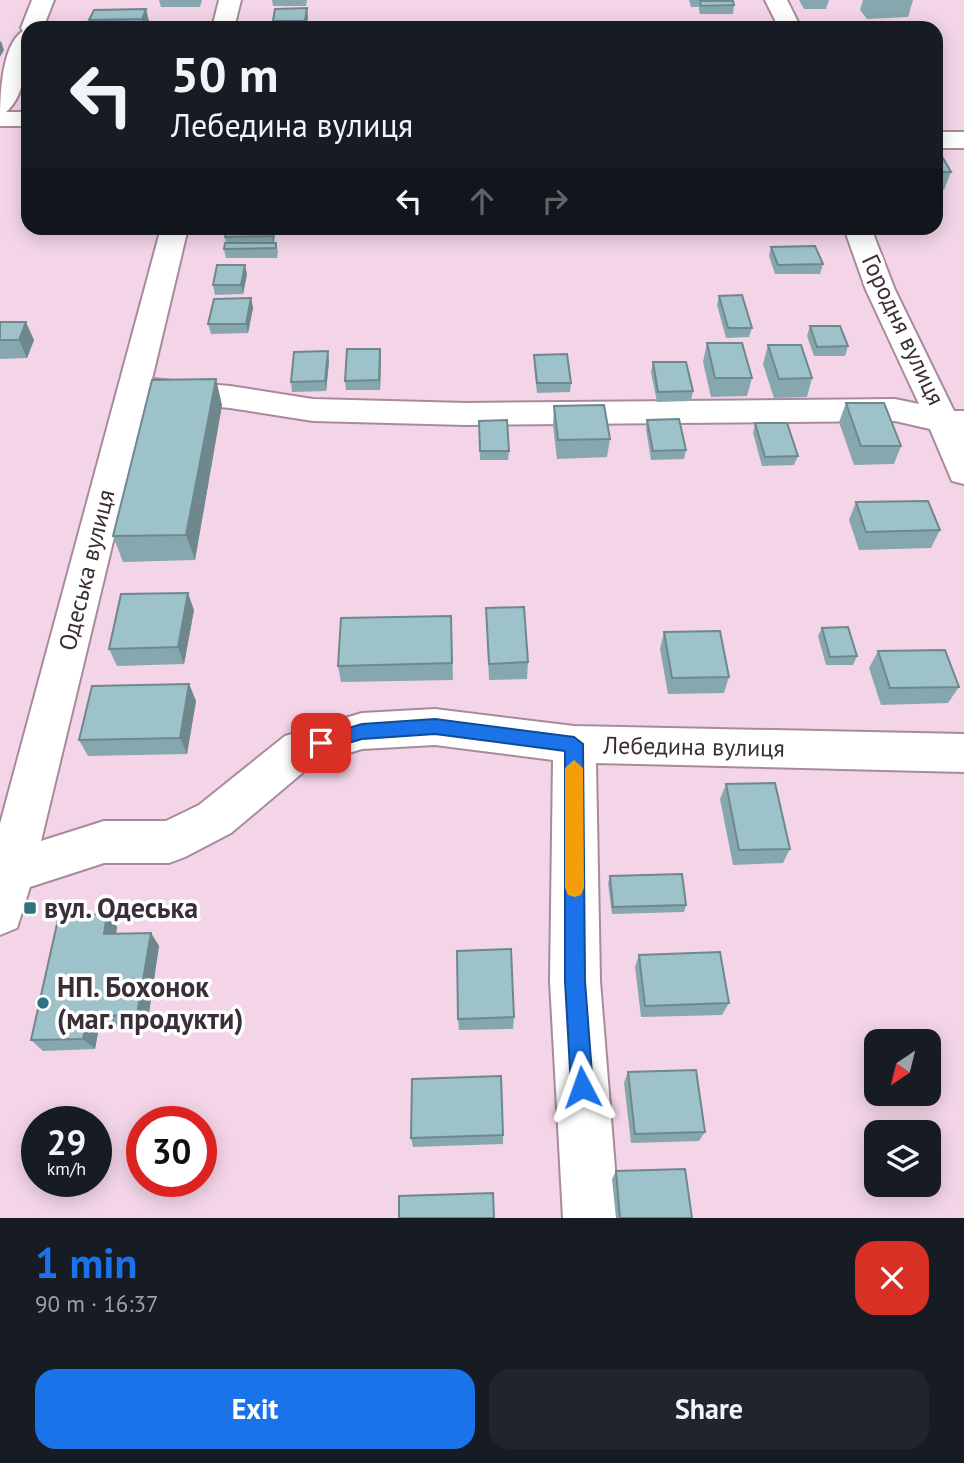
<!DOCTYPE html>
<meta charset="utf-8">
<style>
body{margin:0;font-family:"PT Sans",sans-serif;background:#20242c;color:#f1f3f6;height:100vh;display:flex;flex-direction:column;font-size:26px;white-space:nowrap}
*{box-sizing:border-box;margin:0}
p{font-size:23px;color:#9ea1a6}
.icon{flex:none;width:38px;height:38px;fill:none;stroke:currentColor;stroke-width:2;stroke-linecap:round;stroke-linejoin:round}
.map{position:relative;height:1218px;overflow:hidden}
.details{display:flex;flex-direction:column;background:#171b24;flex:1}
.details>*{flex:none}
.banner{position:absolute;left:21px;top:21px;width:922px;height:214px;border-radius:21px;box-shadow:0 4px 18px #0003;background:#171b24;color:#f1f3f6;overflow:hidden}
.needle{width:46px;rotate:215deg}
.fabs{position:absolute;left:864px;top:1029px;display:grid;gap:14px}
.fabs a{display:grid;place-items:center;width:77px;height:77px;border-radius:14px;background:#171b24;box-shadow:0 4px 18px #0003;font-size:35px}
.speed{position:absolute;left:21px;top:1106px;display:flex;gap:14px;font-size:35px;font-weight:700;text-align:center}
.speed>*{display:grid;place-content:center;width:91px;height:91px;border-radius:50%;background:#171b24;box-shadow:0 4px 18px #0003;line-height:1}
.speed small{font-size:18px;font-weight:400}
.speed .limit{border:10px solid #d22;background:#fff;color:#111}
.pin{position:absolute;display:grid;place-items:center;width:60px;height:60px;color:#fff;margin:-30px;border-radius:14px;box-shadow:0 4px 10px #0006}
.me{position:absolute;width:77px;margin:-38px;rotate:356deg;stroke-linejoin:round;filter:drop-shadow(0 0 5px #0008)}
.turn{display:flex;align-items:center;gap:24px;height:147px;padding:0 35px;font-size:32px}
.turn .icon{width:91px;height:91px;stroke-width:2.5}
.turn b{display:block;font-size:49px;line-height:60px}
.lanes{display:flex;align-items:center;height:66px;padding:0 35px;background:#0003;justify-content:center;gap:35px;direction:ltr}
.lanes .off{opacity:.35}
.round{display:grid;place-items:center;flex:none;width:74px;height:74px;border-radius:21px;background:#20242c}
.overview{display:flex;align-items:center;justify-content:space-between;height:119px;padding:0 35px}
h1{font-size:42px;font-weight:800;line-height:52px;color:#1a73e8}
.cta{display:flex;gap:14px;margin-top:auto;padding:14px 35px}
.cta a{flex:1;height:80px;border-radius:21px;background:#1a73e8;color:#fff;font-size:28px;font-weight:800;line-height:80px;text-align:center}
.cta a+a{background:#20242c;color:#f1f3f6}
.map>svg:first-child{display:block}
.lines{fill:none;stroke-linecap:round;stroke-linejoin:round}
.minor-casing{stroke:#a78b9c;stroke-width:4}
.minor{fill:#fff;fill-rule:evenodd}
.wall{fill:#87a7ae}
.shaded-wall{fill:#6e888d}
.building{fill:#9dc2ca;stroke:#6e888d;stroke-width:2}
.route{fill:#1a73e8;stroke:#114b97;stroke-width:2}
.slow{fill:#f59e0b}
.poi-dot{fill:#2d7380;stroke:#fff;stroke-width:2.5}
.labels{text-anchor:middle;stroke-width:7;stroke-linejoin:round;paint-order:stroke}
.street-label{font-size:24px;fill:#3a2f36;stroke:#fff}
.near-poi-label{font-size:28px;font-weight:bold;fill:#3a2f36;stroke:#fff;text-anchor:start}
</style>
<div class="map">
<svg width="964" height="1218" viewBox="0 0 964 1218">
<rect width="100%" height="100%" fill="#f3d5e7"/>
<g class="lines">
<g class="minor-casing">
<g id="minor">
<path d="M 32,0 L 54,0 L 43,28 L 28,28 C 28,52 27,95 6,112 L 28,112 L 28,126 L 0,126 C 0,102 0,46 23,31 L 21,28 Z"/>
<polygon points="219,0 241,0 234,28 212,28"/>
<polygon points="765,0 787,0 801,28 779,28"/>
<rect x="936" y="132" width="28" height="16"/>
<polygon points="161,228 188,228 152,379 230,386 313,399 466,403 895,399 919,404 866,290 844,228 871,228 895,290 954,411 964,411 964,484 952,481 930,429 895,421 466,425 313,421 230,408 147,400 41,841 104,821 166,821 199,805 285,736 362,713 435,709 574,726 964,734 964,772 596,763 600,981 619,1218 563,1218 550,981 553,760 435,745 362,749 313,764 231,833 185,857 169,863 104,863 30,887 17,928 0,935 0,824"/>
</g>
</g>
<use href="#minor" class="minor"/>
</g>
<g class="wall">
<polygon points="159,0 202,0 200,7 161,7"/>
<polygon points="272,0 307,0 306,6 273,6"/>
<polygon points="689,0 726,0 726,1 734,5 733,14 700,14 699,10 699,7 691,7"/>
<polygon points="799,0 829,0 826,9 804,9"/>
<polygon points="863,0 913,0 908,17 867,19 860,10"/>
<polygon points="146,9 150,26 149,28 91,28 89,20"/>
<polygon points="308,17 307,28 274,28 273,21"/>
<polygon points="936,146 951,172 944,190 936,190"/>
<polygon points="276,229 274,243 276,243 278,252 277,258 226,258 224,249 226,243 225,237"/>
<polygon points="771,247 823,264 820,274 775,274 769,256"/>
<polygon points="247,274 243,294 215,295 213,285"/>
<polygon points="719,296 752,328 749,337 726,338 717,305"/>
<polygon points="251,298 253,308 248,333 211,334 208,324"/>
<polygon points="0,322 34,340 27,358 0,359"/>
<polygon points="810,326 848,346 845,356 814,356 807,336"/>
<polygon points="707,343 752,378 747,396 711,397 703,362"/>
<polygon points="768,345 812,378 807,397 774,398 763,364"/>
<polygon points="534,355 571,383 570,392 537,393 534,365"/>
<polygon points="381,358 380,390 346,390 345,381"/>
<polygon points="329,361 326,391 292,392 291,382"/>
<polygon points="653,362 693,391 691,401 657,402 651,372"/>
<polygon points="846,403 901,446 894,464 854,465 839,422"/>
<polygon points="222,405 195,560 123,562 113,536"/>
<polygon points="554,406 610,439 607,457 557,459 553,425"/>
<polygon points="647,420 686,450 684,459 651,460 646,429"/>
<polygon points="479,421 509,451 508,460 480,460"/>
<polygon points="755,423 798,456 794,465 762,466 753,433"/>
<polygon points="856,502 940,530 931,548 859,550 849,520"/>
<polygon points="486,608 528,662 527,679 489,680"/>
<polygon points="194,610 184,664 117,666 109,649"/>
<polygon points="451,616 453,680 341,682 338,666"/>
<polygon points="822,628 857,656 853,665 826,665 818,636"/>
<polygon points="664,632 729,677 724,693 668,694 660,649"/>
<polygon points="878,651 959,687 948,703 881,705 869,668"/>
<polygon points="189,684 196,701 187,754 88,756 79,740"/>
<polygon points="726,784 790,849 783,863 733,865 720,799"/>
<polygon points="610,876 686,905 684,912 612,914 608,883"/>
<polygon points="107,914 117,927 116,934 151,933 159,946 147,1026 99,1027 95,1049 43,1051 31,1040"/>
<polygon points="639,955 729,1003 722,1015 641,1017 635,967"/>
<polygon points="514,1017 513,1029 459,1030 458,1019"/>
<polygon points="628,1072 705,1132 699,1141 631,1143 624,1083"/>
<polygon points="503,1135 503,1144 413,1147 411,1138"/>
<polygon points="616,1171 692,1218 616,1218 612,1179"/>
</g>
<g class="shaded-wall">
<polygon points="307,8 308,17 306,28 305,21"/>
<polygon points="146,9 150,26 149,28 144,28 142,19"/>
<polygon points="1,41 4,50 0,57 0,42"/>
<polygon points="273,228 275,228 276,229 273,245 272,236"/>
<polygon points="245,265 247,274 243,294 241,285"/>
<polygon points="251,298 253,308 248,333 246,324"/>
<polygon points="26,322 34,340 27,358 19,340"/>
<polygon points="380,349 381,358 380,390 379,380"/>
<polygon points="328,351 329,361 326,391 325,381"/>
<polygon points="216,379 222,405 195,560 186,535"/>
<polygon points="188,593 194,610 184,664 178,647"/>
<polygon points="189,684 196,701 187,754 180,738"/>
<polygon points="107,914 117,927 114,947 104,934"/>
<polygon points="151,933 159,946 147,1026 137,1015"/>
<polygon points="88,1016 99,1027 95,1049 83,1039"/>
</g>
<g class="building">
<polygon points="700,1 733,1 734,5 701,6"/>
<polygon points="307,8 305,21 273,21 275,9"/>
<polygon points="146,9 142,19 89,20 94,10"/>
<polygon points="739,22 741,28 702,28 700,23"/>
<polygon points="936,146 951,172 936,172"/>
<polygon points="227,228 273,228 272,236 225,237"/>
<polygon points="225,243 276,243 276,248 224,249"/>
<polygon points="815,246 823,264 778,265 771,247"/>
<polygon points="217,265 245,265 241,285 213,285"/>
<polygon points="742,295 752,328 728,328 719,296"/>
<polygon points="251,298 246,324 208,324 214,299"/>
<polygon points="0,322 26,322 19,340 0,340"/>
<polygon points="810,326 840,326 848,346 817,347"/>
<polygon points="707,343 742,343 752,378 715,378"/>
<polygon points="768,345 801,345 812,378 779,379"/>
<polygon points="347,349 380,349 379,380 345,381"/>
<polygon points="328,351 325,381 291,382 294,352"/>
<polygon points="567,354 571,383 537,383 534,355"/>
<polygon points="653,362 686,362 693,391 658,392"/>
<polygon points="216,379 186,535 113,536 152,380"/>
<polygon points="846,403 884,403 901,446 861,446"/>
<polygon points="604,405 610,439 558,440 554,406"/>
<polygon points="679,419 686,450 653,451 647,420"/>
<polygon points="507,420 509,451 480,451 479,421"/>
<polygon points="755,423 787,423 798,456 765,457"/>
<polygon points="928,501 940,530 866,532 856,502"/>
<polygon points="188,593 178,647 109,649 121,594"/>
<polygon points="524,607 528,662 489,664 486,608"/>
<polygon points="451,616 452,663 338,666 341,618"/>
<polygon points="848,627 857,656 830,657 822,628"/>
<polygon points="720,631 729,677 672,678 664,632"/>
<polygon points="945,650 959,687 890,688 878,651"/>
<polygon points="189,684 180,738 79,740 92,686"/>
<polygon points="775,783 790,849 739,850 726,784"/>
<polygon points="682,874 686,905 613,907 610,876"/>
<polygon points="107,914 104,934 151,933 137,1015 88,1016 83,1039 31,1040 59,915"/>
<polygon points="511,949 514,1017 458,1019 457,951"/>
<polygon points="720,952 729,1003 645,1006 639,955"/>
<polygon points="696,1070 705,1132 635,1134 628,1072"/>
<polygon points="501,1076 503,1135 411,1138 412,1079"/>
<polygon points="685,1169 692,1218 620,1218 616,1171"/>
<polygon points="493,1193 494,1218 399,1218 399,1196"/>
</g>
<polygon class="route" points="435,719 574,737 583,744 585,981 593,1087 590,1094 582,1097 574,1094 571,1087 565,981 565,751 435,734 362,739 321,751 312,743 315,738 362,724"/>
<polygon class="slow" points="574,760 583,768 584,888 581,895 575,897 568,895 565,888 565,768"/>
<g class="poi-dot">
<rect x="23" y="901" width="14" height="14" rx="3.5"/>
<circle cx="43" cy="1003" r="7"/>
</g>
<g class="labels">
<g class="street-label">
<text transform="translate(903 330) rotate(65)" y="8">Городня вулиця</text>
<text transform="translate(87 570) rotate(-76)" y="8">Одеська вулиця</text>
<text transform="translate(694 747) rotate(1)" y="8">Лебедина вулиця</text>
</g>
<g class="near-poi-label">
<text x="44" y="918">вул. Одеська</text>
<text x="57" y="997">НП. Бохонок<tspan x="57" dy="32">(маг. продукти)</tspan></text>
</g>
</g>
</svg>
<div class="fabs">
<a><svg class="needle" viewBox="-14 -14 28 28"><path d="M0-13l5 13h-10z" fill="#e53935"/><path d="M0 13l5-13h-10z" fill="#9ea1a6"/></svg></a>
<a><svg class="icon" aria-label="layers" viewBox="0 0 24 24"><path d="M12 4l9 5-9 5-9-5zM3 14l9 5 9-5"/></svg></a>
</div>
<div class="speed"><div>29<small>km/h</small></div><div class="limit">30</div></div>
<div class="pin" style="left:321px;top:743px;background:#d93025"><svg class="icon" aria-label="arrive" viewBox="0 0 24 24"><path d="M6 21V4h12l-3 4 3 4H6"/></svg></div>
<svg class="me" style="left:582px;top:1087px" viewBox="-20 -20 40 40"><path d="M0-17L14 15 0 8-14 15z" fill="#1a73e8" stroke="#fff" stroke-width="4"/></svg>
<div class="banner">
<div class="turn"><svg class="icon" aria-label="left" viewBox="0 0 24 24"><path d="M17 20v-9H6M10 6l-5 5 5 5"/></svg><div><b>50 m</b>Лебедина вулиця</div></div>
<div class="lanes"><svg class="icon" aria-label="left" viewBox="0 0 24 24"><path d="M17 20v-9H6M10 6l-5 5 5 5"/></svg><svg class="icon off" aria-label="ahead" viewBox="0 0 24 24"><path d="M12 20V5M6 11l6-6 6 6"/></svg><svg class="icon off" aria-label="right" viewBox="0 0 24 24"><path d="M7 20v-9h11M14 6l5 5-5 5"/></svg></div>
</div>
</div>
<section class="details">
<div class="overview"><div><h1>1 min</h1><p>90 m · 16:37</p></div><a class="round" style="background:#d93025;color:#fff"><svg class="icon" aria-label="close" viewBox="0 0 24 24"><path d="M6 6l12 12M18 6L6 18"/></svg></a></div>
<div class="cta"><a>Exit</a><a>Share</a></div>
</section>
